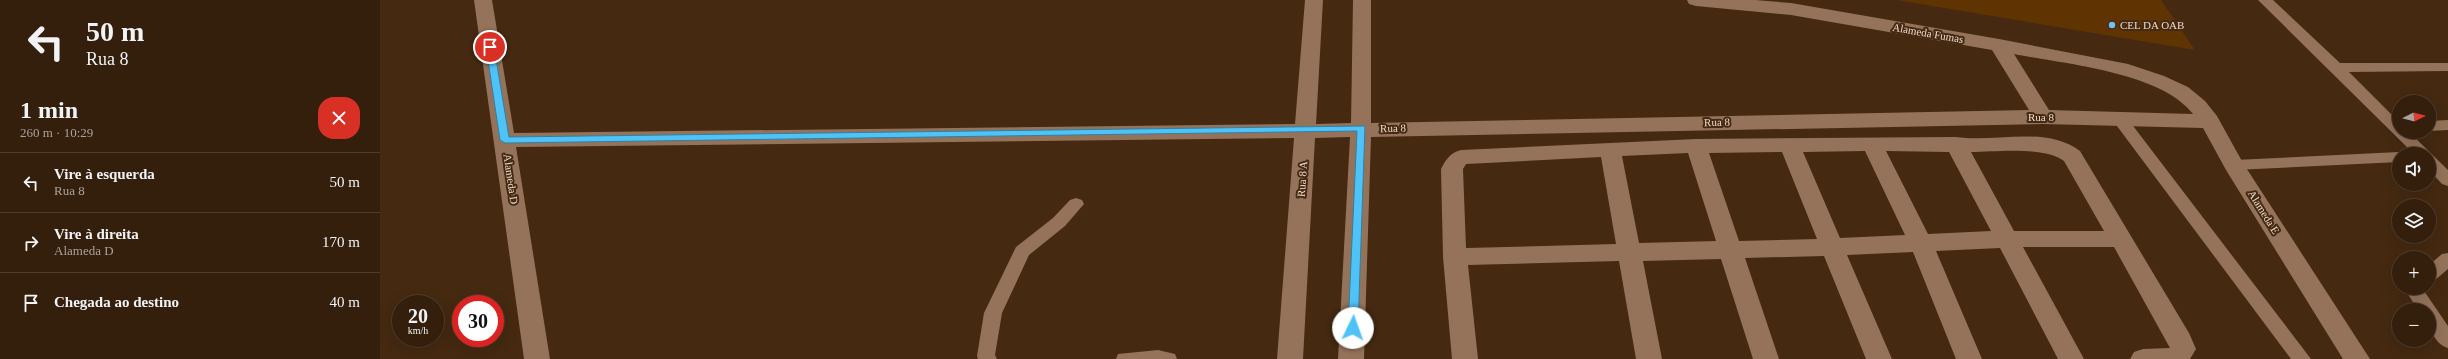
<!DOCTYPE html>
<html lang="pt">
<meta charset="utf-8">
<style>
body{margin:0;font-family:Georgia,serif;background:#3f2c1b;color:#f1f3f6;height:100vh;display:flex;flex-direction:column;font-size:15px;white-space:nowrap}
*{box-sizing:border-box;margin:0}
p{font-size:13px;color:#a9a29d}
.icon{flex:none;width:22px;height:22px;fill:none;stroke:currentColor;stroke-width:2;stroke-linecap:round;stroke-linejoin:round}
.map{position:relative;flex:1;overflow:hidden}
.drawer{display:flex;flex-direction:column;background:#341f0d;width:380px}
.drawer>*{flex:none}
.top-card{background:#341f0d;color:#f1f3f6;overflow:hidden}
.needle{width:26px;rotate:84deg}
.buttons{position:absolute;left:2012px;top:95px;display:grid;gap:8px}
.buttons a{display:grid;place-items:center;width:44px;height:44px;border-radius:50%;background:#341f0d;box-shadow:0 4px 16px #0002,0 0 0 1px #4e3d2e;font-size:20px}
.speed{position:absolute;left:12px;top:295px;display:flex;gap:8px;font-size:20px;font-weight:700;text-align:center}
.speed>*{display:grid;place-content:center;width:52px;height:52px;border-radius:50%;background:#341f0d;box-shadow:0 4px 16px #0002,0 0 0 1px #4e3d2e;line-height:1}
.speed small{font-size:10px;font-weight:400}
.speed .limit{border:6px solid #d22;background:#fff;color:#111}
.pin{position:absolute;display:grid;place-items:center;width:34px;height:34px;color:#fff;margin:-17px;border:2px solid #fff;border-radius:50%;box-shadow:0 1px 4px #0007}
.me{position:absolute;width:44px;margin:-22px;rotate:3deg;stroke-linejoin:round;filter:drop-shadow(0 0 3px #0008)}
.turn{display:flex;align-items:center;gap:14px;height:84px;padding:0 20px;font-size:18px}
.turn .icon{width:52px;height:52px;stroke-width:2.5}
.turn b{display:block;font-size:28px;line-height:34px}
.round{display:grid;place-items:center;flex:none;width:42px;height:42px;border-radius:16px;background:#3f2c1b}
.head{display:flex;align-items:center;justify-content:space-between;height:68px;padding:0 20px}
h1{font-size:24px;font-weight:700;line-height:30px}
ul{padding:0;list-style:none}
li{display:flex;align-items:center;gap:12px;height:60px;padding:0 20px;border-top:1px solid #4e3d2e}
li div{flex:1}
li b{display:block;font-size:15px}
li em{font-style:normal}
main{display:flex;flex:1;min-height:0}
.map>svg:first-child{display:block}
.green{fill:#603303}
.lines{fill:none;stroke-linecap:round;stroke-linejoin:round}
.lane{fill:#94735a;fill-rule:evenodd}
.street{fill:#94735a;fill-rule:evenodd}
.route{fill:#4fc3f7;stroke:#337fa1}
.poi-dot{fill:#72c1f5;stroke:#452911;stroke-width:1.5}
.labels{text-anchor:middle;stroke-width:4;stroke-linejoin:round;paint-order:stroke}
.poi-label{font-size:11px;fill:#eddacd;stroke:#452911;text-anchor:start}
.street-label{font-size:11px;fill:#eddacd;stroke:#452911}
</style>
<main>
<section class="drawer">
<div class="top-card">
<div class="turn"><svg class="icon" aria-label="left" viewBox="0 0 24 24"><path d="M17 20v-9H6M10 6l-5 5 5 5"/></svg><div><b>50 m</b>Rua 8</div></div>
</div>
<div class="head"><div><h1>1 min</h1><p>260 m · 10:29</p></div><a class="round" style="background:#d93025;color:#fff"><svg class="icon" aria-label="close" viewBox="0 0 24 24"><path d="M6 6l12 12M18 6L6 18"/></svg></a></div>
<ul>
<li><svg class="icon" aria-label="left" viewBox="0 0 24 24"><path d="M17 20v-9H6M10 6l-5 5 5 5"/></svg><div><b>Vire à esquerda</b><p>Rua 8</p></div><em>50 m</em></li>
<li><svg class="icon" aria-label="right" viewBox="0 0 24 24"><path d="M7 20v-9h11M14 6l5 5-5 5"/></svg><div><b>Vire à direita</b><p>Alameda D</p></div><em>170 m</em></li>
<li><svg class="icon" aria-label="arrive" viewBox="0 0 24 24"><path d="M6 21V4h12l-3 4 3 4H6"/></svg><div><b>Chegada ao destino</b></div><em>40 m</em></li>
</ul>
</section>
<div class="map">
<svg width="2068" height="359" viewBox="0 0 2068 359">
<rect width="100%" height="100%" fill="#452911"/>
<polygon class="green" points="1516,0 1781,0 1815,50"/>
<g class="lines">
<g class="lane">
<polygon points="1878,0 1893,0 1960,63 2068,63 2068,71 1969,72 2019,122 2019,132 2029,132 2068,170 2068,186 2062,184 2049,170 2049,154 2034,154"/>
<polygon points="1739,113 1744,114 1931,359 1911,359 1734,122 1731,118 1734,114"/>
<polygon points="2068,120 2068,130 2049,131 2049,121"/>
<polygon points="2019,152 2025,154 2019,154 2019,162 1854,170 1848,169 1846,165 1848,161 1854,160"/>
<polygon points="696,198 702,200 704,204 685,226 649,255 622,313 615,355 617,359 598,359 597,356 604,313 636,247 673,218 690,200"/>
<polygon points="2068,253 2068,269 2055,280 2049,282 2049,265 2062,254"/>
<path d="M 2024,288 L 2042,288 L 2068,326 L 2068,348 C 2052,343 2049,325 2049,310 L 2038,310 Z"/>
<polygon points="778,350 795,354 797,359 736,359 738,354"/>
</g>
<g class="street">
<path d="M 94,0 L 112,0 L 134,133 L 915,124 L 925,0 L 943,0 L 936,124 L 971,123 L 973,0 L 991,0 L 991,123 L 1649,110 L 1612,50 L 1411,15 L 1316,6 L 1309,4 L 1307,0 L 1375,0 L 1411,3 L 1619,39 L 1748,64 L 1784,76 L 1808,87 L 1825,101 L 1837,116 L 1863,163 L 1990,359 L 1963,359 L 1846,170 L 1823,128 L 1663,124 L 991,137 L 984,359 L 958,359 L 970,137 L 935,138 L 923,359 L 897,359 L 914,138 L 136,147 L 170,359 L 144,359 ZM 1634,54 C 1684,64 1781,72 1813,114 L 1669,110 Z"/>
<path d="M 1576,137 C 1615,143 1665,125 1700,151 L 1809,333 L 1816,349 L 1810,359 L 1750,359 L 1754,352 L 1763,349 L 1790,348 L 1734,247 L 1643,247 L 1704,359 L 1678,359 L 1620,248 L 1556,251 L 1602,359 L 1576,359 L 1533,252 L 1467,255 L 1512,359 L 1486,359 L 1444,256 L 1365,258 L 1399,359 L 1373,359 L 1341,259 L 1263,261 L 1282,359 L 1256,359 L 1239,261 L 1088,265 L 1098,359 L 1072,359 L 1063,257 L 1061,169 C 1066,159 1070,153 1081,150 L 1316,139 ZM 1485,151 L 1525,235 L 1460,238 L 1423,152 ZM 1506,151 L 1569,152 L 1611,231 L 1548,234 ZM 1402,152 L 1437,239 L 1359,241 L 1329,153 ZM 1591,152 C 1616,152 1664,146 1684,161 L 1724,231 L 1634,231 ZM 1308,153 L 1336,241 L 1259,243 L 1242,156 ZM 1221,157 L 1236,244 L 1086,248 L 1083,169 L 1086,164 Z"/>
</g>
</g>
<polygon class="route" points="110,44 114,47 129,137 985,126 978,328 973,332 968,328 977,131 125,143 120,140 106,47"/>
<circle class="poi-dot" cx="1732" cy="25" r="4"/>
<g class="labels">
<g class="poi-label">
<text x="1740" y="29">CEL DA OAB</text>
</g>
<g class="street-label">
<text transform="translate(1548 33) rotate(10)" y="4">Alameda Fumas</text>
<text x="1661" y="121">Rua 8</text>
<text transform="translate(1337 122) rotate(-1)" y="4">Rua 8</text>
<text transform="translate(1013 128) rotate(-1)" y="4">Rua 8</text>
<text transform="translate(131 179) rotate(82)" y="4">Alameda D</text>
<text transform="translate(922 179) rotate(-86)" y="4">Rua 8 A</text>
<text transform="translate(1884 212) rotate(58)" y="4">Alameda E</text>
</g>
</g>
</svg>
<div class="buttons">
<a><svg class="needle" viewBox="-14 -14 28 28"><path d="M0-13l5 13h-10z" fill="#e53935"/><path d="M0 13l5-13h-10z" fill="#a9a29d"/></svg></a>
<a><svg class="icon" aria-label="sound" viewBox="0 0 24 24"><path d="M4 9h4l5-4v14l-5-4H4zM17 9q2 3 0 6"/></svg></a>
<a><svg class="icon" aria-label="layers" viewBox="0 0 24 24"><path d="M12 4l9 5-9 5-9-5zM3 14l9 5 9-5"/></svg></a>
<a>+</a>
<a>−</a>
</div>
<div class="speed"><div>20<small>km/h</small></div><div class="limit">30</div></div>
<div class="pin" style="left:110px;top:47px;background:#d93025"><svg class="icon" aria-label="arrive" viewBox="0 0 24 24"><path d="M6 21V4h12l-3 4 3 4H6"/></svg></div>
<svg class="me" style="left:973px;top:328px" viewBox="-20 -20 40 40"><circle r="19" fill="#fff"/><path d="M0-13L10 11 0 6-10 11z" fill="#4fc3f7"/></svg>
</div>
</main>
